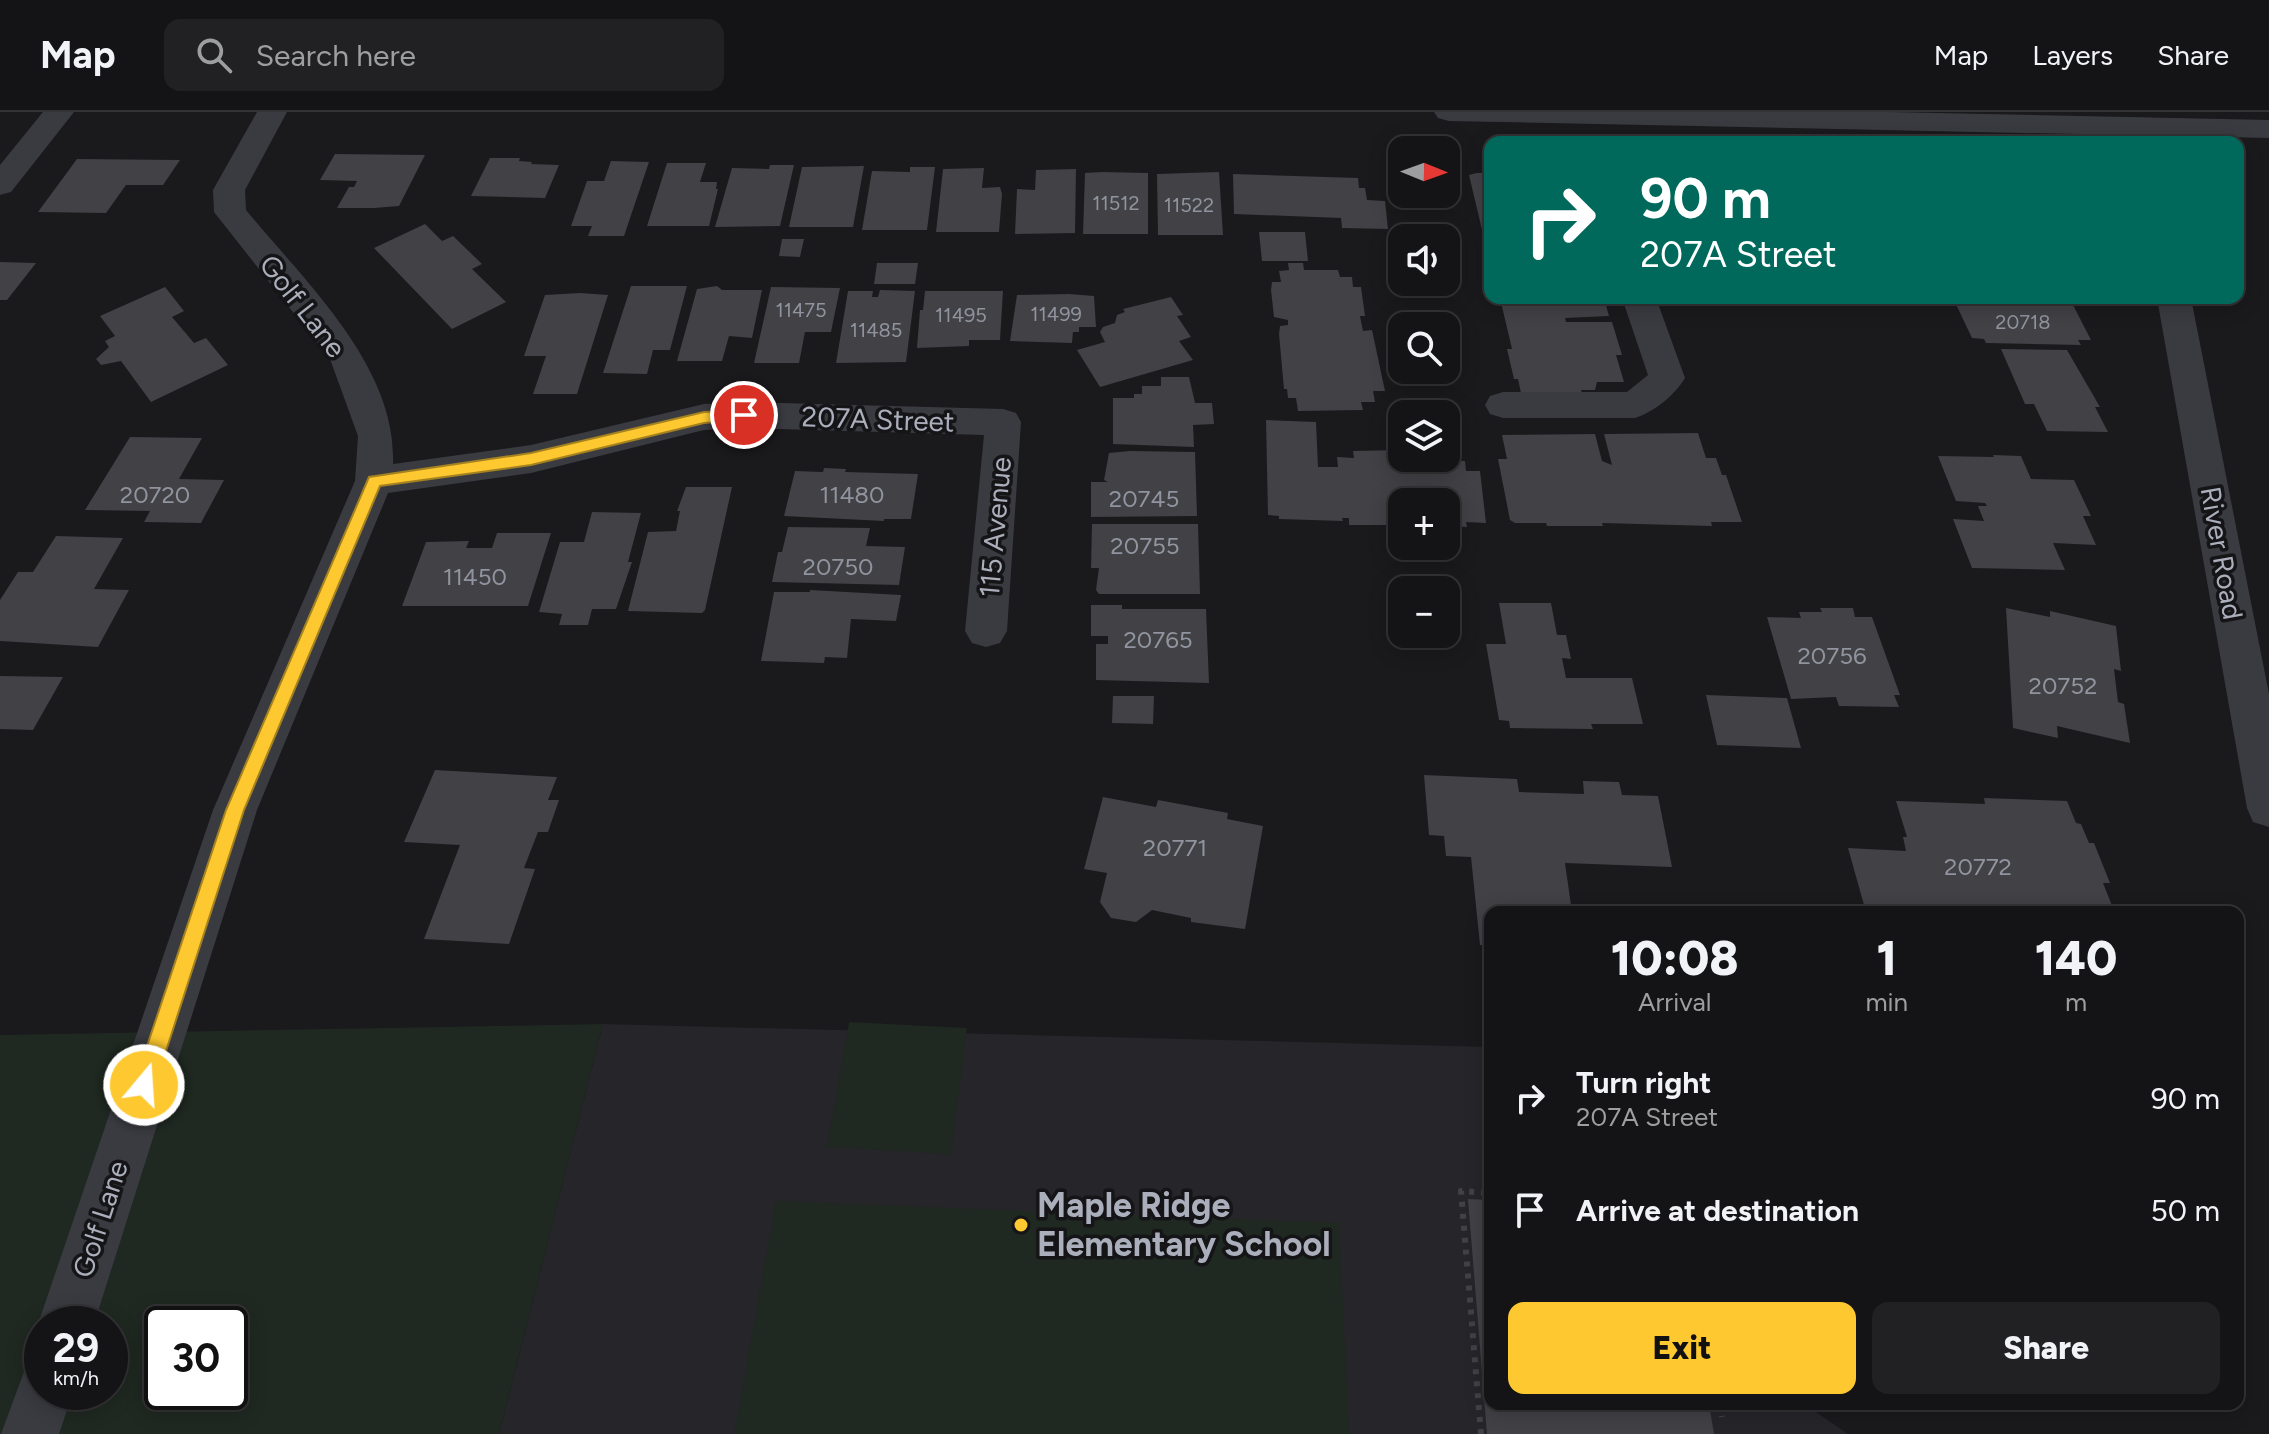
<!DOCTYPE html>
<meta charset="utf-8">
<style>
body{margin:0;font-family:Figtree,sans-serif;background:#212022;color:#f1f3f6;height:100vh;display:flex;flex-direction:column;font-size:30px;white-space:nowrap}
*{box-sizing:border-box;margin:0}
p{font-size:26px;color:#9d9ea0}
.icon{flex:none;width:44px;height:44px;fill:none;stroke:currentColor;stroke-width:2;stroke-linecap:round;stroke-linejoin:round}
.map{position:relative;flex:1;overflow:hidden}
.side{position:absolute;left:1484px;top:794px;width:760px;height:504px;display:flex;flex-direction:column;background:#141315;border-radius:16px;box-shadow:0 4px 20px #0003,0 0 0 2px #333234}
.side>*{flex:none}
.guide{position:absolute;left:1484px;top:24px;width:760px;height:168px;border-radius:16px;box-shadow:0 4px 20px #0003,0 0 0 2px #333234;background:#00695c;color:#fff;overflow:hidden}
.needle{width:52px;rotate:91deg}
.tools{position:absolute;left:1388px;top:24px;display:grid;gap:16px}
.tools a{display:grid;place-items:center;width:72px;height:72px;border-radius:16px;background:#141315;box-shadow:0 4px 20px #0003,0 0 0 2px #333234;font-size:40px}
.speed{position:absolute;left:24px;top:1194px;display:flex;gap:16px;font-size:40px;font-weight:700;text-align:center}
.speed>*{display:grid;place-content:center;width:104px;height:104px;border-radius:50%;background:#141315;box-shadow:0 4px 20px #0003,0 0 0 2px #333234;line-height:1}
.speed small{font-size:20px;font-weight:400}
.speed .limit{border:4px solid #111;border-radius:12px;background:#fff;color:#111}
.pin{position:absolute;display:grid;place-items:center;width:68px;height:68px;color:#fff;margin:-34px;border:4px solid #fff;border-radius:50%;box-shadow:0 2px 8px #0007}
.me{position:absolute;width:88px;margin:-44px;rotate:18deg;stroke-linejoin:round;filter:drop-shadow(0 0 6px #0008)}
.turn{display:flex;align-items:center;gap:28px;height:168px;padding:0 24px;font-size:36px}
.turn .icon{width:104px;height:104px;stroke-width:2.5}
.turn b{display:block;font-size:56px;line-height:68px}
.eta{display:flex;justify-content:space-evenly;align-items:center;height:136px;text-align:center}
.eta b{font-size:48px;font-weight:800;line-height:56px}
.action{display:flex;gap:16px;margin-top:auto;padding:16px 24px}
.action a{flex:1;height:92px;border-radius:16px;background:#fdc830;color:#111;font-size:32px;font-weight:800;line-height:92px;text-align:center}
.action a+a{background:#212022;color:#f1f3f6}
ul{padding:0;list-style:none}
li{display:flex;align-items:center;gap:24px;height:112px;padding:0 24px}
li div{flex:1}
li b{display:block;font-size:30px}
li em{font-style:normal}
header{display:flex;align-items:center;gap:48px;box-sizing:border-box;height:112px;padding:0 40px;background:#141315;border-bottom:2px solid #333234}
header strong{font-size:38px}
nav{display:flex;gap:44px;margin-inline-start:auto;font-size:28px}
.search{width:560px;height:72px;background:#212022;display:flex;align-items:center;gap:20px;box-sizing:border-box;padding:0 28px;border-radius:16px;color:#9d9ea0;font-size:30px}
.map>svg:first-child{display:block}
.built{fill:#262529}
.green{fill:#1f2821;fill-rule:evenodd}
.building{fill:#414146}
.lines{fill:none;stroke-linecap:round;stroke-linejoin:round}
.path{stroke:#404248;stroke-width:6;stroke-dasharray:5 7;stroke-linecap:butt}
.minor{fill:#3a3b41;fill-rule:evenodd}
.route{fill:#fdc830;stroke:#a4821f;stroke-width:2}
.poi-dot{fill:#fdc830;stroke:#151417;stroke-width:3}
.labels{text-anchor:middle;stroke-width:7;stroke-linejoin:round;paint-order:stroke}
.far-number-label{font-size:20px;fill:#90949e}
.number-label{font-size:24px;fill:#90949e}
.street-label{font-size:28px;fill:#abafbc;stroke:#151417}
.near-poi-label{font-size:34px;font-weight:bold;fill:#abafbc;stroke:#151417;text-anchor:start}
</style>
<header>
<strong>Map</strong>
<div class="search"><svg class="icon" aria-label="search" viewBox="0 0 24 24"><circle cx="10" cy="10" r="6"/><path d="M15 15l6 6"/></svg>Search here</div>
<nav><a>Map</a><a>Layers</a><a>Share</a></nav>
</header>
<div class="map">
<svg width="2269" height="1322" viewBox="0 0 2269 1322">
<rect width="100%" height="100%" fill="#1a191c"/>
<polygon class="built" points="603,912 1490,935 1490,1292 1804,1292 1848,1322 499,1322"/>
<g class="green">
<polygon points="849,910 967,916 951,1042 827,1035"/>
<path d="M 603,912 L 499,1322 L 0,1322 L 0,923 ZM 42,1212 L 110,1212 L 110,1280 L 42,1280 ZM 162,1212 L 230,1212 L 230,1280 L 162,1280 Z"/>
<polygon points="776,1089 1339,1111 1349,1322 734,1322"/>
</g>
<g class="building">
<polygon points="335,42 425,43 399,94 374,96 337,96 349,75 354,75 357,69 320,68"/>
<polygon points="490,46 520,46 519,49 532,50 531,52 559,53 545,86 471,84"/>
<polygon points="77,47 180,48 163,73 126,73 106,101 38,100"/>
<polygon points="611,49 649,50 624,124 588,124 592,114 571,114 587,69 604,69"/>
<polygon points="667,51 706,51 700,70 717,70 716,77 718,77 709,114 647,114"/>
<polygon points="770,53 794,53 780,114 715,115 732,56 769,57"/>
<polygon points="864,54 853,115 789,115 802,55"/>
<polygon points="910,55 935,55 927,118 862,118 872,59 910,60"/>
<polygon points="984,56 982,76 1000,75 1002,82 999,120 936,120 943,57"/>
<polygon points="1076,57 1075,121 1015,122 1017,77 1035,78 1036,58"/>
<polygon points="1102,60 1148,61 1148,122 1083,122 1085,61"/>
<polygon points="1219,60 1223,123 1158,123 1157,62"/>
<polygon points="1477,61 1490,61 1490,126 1484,126 1469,63"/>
<polygon points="1233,62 1358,66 1359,76 1365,76 1367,88 1385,89 1388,117 1342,116 1341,106 1234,102"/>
<polygon points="425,112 442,129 453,124 482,152 472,157 506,190 452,217 374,136"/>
<polygon points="1259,120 1305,120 1308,149 1262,149"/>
<polygon points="782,127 804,127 800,145 779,144"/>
<polygon points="0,150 36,151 7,188 0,188"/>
<polygon points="877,151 918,151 915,172 874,172"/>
<polygon points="1288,151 1303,151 1304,158 1338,158 1340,165 1352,165 1353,175 1361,175 1365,204 1360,204 1363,219 1372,218 1385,279 1373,279 1375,290 1361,290 1363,298 1298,299 1296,286 1288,286 1287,277 1284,277 1279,222 1280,214 1288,213 1288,208 1274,205 1271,178 1272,170 1281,170 1279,159 1289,158"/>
<polygon points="631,174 687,174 670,238 653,238 647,262 603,261"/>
<polygon points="717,174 722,178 762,178 752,226 729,224 722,249 677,249 697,177"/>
<polygon points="165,175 184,199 172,205 194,231 206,226 228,253 151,290 121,249 101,253 96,247 109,235 105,229 115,224 100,204"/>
<polygon points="771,175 840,176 831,220 805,220 799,251 754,251"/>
<polygon points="880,178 915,179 906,250 836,251 848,179 873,179 872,185 878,185"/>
<polygon points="925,179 1003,179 1000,228 969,228 969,234 917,236 920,198 923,198"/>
<polygon points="580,181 608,183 577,282 533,282 546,244 524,244 545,183"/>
<polygon points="1069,182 1094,184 1096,215 1079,215 1079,220 1073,220 1072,231 1010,229 1017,183"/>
<polygon points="1171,185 1183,203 1177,204 1191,225 1179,229 1193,248 1100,275 1077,238 1105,230 1100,220 1103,215 1115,211 1117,203 1125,200 1123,197"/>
<polygon points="1500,186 1604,186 1609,204 1565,206 1566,210 1612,210 1622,243 1616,243 1624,270 1597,270 1595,278 1581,278 1582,281 1521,281 1518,267 1514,267 1507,237 1512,237"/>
<polygon points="1953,186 2064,186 2069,193 2073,193 2091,228 2078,228 2081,233 1986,231 1984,227 1972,226"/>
<polygon points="2001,237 2067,238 2100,295 2095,295 2108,320 2047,319 2034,292 2025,292"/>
<polygon points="1161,265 1189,265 1195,291 1212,291 1214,312 1193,313 1194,335 1113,332 1113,286 1134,286 1134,282 1142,282 1142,274 1161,274"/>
<polygon points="1266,308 1316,310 1318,355 1338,355 1337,345 1354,346 1353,339 1402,338 1402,346 1465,349 1466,359 1480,359 1486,411 1466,410 1467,415 1446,414 1446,390 1402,390 1402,413 1349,413 1349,406 1342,406 1343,409 1279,407 1279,404 1268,403"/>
<polygon points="1698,321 1706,346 1716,346 1722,363 1726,363 1742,410 1711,410 1712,414 1602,411 1603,414 1547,414 1546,411 1515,411 1510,408 1498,347 1507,347 1502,323 1595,322 1602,349 1612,353 1604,322"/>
<polygon points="130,325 202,326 179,367 224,368 201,411 144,410 150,399 85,398"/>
<polygon points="1130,339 1195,340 1197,404 1091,405 1091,370 1108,370 1104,368 1109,341"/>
<polygon points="1993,343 2021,344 2031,367 2074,368 2091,404 2083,404 2096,433 2053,431 2065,458 1972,456 1953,407 1984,409 1978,394 1987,394 1985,391 1956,389 1938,344 1994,345"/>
<polygon points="824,356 846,357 845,360 918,362 911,407 884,407 884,409 784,404 795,359 823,360"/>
<polygon points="686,375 732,375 705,498 702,501 628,499 648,420 676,419 680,399 677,399"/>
<polygon points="592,400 641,401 628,450 632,450 616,497 592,497 588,513 559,513 562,502 539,500 560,430 584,430"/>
<polygon points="1092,412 1198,412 1200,482 1099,482 1096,478 1099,456 1091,456"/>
<polygon points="788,415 870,416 866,434 905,435 899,473 772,470 778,440 782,440"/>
<polygon points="497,421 551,421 528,494 402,494 426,430 469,429 466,436 492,436"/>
<polygon points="56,424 123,426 94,477 129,478 98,535 0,529 0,488 18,460 33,460"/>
<polygon points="810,478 901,483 896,509 851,507 847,546 825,545 824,551 761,549 774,480 810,480"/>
<polygon points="1499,491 1551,491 1557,523 1566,523 1571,547 1562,546 1566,566 1632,566 1643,612 1591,612 1593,617 1510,616 1509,609 1499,608 1486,532 1506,532"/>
<polygon points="1091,493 1122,493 1122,497 1206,497 1209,571 1096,568 1096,532 1108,532 1108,524 1091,524"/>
<polygon points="1820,496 1853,496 1855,505 1872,505 1900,583 1894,583 1899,595 1839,594 1836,585 1791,587 1767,505 1801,506 1799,500 1822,500"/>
<polygon points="2006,496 2050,505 2050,499 2116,514 2121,559 2114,557 2118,590 2124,592 2130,631 2057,614 2058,626 2013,616"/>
<polygon points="0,564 63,565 33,618 0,617"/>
<polygon points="1706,583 1787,586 1801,636 1717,633"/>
<polygon points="1113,584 1154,584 1153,612 1112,611"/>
<polygon points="435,658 557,665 548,688 559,688 548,720 538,720 524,756 535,757 509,832 424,827 460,733 404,730"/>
<polygon points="1424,663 1517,667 1519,680 1584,682 1583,669 1619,670 1622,683 1658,684 1672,755 1565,751 1572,800 1490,800 1490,834 1480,833 1471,745 1446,744 1444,724 1429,723"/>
<polygon points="1103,685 1156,695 1158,688 1228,701 1227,707 1263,714 1245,817 1191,810 1191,806 1152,798 1136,810 1111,806 1100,790 1107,761 1084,757"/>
<polygon points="1984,686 2067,689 2076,711 2081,712 2089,731 2094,731 2110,771 2103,771 2113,796 2136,797 2137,800 1866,800 1848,736 1906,739 1903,725 1907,725 1896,689 1985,692"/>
<polygon points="1468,1087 1490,1088 1490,1292 1709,1292 1714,1322 1487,1322"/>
</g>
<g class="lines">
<g class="path">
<polyline points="1720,1292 1722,1305"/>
<polyline points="1481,1322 1461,1079 1490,1081"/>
</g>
<g class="minor">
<polygon points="43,0 74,0 11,80 0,83 0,53"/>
<path d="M 257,0 L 287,0 L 245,78 L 246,98 C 305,170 397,254 393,352 L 531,333 L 704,292 L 744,290 L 1003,297 L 1016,301 L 1021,310 L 1007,519 L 1000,531 L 986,535 L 972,531 L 965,519 L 984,323 L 744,316 L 704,318 L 531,361 L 388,381 L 257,698 L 94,1212 L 42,1212 L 42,1221 L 38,1212 L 213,698 L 355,369 L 358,324 L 330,247 L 214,100 L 213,78 Z"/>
<polygon points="1434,0 1887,0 2269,8 2269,26 1449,9 1438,6"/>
<path d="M 1622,186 L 1656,186 L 1685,266 C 1675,283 1654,300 1635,306 L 1503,306 L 1490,302 L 1485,293 L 1490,284 L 1503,280 L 1627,280 L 1648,263 Z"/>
<polygon points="2157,186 2191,186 2269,582 2269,715 2253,710 2247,696"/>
<polygon points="42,1252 42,1280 73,1280 59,1322 1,1322 24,1260"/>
</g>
</g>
<polygon class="route" points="744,298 750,299 750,307 704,311 531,353 380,374 244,698 155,973 152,980 144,984 137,980 134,973 226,698 369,365 531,341 704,300"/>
<circle class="poi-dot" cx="1021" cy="1113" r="8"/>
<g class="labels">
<g class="far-number-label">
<text x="1116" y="98">11512</text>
<text x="1189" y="100">11522</text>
<text x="801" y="205">11475</text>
<text x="1056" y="209">11499</text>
<text x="961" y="210">11495</text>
<text x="2023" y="217">20718</text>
<text x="876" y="225">11485</text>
</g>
<g class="number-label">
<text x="155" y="391">20720</text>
<text x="852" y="391">11480</text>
<text x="1144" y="395">20745</text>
<text x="1145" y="442">20755</text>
<text x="838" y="463">20750</text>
<text x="475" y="473">11450</text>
<text x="1158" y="536">20765</text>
<text x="1832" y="552">20756</text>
<text x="2063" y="582">20752</text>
<text x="1175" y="744">20771</text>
<text x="1978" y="763">20772</text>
</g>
<g class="street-label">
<text transform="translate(303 194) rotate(52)" y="10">Golf Lane</text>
<text transform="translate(878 307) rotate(2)" y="10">207A Street</text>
<text transform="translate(995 415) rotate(-85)" y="10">115 Avenue</text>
<text transform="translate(2222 441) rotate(80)" y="10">River Road</text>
<text transform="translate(100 1107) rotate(-72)" y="10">Golf Lane</text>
</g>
<g class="near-poi-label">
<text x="1037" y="1105">Maple Ridge<tspan x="1037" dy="39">Elementary School</tspan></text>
</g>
</g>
</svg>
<div class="tools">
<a><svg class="needle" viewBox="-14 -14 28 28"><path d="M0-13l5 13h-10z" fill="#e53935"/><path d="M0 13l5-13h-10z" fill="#9d9ea0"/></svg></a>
<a><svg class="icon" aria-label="sound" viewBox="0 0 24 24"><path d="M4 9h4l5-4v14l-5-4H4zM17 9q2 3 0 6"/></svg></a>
<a><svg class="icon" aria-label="search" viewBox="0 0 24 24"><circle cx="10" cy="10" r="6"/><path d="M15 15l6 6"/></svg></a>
<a><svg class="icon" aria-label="layers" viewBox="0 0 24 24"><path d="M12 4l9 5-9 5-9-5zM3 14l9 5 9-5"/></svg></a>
<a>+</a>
<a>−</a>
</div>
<div class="speed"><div>29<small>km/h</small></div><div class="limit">30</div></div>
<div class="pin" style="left:744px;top:303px;background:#d93025"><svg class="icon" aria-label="arrive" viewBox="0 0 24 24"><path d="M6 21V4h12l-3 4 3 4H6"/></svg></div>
<svg class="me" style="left:144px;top:973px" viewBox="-20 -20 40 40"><circle r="17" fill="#fdc830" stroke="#fff" stroke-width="3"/><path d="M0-11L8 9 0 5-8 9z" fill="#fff"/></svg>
<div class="guide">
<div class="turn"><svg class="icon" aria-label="right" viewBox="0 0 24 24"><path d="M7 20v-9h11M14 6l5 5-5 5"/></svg><div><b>90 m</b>207A Street</div></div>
</div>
<section class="side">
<div class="eta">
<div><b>10:08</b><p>Arrival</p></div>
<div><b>1</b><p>min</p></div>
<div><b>140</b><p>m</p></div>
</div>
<ul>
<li><svg class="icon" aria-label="right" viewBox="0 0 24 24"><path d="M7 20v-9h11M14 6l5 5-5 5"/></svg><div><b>Turn right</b><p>207A Street</p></div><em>90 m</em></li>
<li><svg class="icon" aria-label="arrive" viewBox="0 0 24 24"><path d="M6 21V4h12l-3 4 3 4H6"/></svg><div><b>Arrive at destination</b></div><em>50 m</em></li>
</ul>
<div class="action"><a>Exit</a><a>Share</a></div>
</section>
</div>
